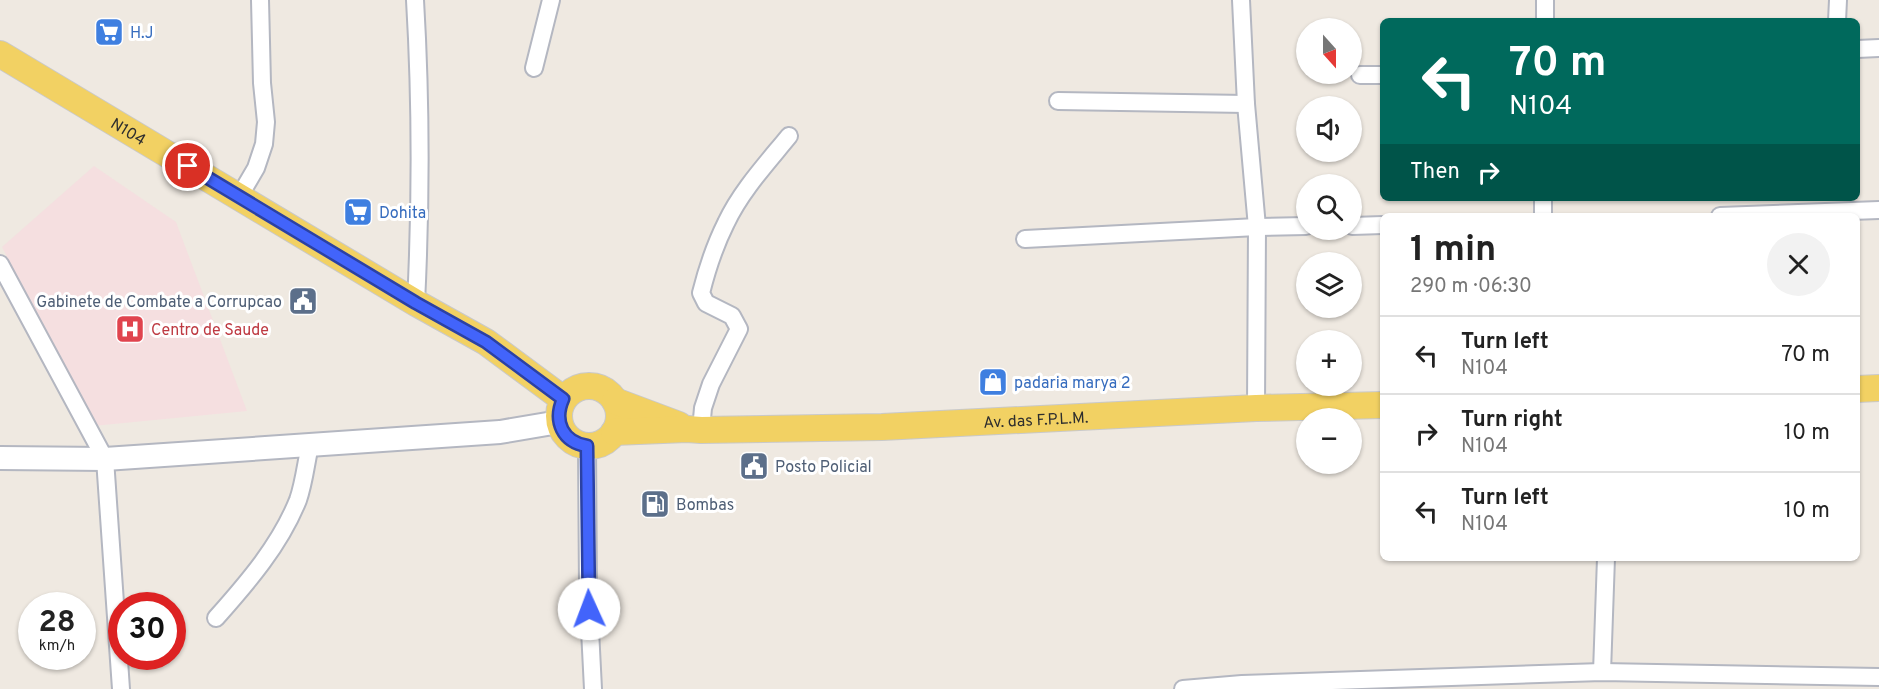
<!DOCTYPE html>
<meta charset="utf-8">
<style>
body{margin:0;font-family:Overpass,sans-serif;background:#f2f2f2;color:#222;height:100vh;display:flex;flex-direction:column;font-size:22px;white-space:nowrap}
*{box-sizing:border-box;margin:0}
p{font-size:20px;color:#767676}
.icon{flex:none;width:33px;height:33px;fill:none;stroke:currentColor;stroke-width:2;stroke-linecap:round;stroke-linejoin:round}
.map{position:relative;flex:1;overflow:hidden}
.panel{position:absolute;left:1380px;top:213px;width:480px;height:348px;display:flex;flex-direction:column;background:#fff;border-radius:9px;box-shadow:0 2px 4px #0004}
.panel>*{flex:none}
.top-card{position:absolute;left:1380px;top:18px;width:480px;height:183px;border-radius:9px;box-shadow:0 2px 4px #0004;background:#00695c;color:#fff;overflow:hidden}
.needle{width:39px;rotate:159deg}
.buttons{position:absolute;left:1296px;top:18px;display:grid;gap:12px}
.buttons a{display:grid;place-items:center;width:66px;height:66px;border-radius:50%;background:#fff;box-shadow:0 2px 4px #0004;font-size:30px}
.speed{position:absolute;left:18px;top:592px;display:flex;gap:12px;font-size:30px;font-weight:700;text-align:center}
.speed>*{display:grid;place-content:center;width:78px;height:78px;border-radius:50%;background:#fff;box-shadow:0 2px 4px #0004;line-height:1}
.speed small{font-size:15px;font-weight:400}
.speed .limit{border:9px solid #d22;background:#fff;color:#111}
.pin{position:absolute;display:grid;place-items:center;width:51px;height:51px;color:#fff;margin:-26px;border:3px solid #fff;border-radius:50%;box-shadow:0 2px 6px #0007}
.me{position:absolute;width:66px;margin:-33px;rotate:358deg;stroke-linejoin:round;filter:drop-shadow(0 0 4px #0008)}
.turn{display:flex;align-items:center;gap:21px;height:126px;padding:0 30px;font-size:27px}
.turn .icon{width:78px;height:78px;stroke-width:2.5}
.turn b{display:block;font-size:42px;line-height:51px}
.then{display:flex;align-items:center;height:57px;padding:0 30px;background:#0003;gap:12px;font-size:22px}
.round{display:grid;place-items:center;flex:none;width:63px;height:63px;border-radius:32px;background:#f2f2f2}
.head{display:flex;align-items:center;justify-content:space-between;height:102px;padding:0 30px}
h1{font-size:36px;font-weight:700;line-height:45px}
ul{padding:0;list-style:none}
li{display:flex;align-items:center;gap:18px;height:78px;padding:0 30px;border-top:2px solid #e0e0e0}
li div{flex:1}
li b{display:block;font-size:22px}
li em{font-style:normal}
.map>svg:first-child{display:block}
.medical{fill:#f5dfe0}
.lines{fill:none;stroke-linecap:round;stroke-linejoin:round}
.minor-casing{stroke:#b4b7c1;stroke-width:20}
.secondary-casing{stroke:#b4b7c1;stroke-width:26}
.primary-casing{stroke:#c9c9c9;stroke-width:28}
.minor{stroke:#fff;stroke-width:16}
.secondary{stroke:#fff;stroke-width:22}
.primary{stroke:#f2d163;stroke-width:26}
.route-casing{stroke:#2b41a3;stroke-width:15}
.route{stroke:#4264fb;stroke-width:10}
.labels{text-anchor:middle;stroke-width:6;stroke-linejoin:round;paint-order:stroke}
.shop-label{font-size:16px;fill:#366cbe;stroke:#fff;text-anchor:start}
.street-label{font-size:16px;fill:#2e2e2e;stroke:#fff}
.service-label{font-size:16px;fill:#4e5e75;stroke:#fff;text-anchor:start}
.health-label{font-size:16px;fill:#be3a42;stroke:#fff;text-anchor:start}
</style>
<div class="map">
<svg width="1879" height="689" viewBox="0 0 1879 689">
<rect width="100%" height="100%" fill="#efe9e1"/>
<polygon class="medical" points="94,166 176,222 247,411 93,426 2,247"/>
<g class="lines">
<g class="minor-casing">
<g id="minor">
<path d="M 415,0 C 421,101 421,202 416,303"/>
<polyline points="1241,0 1246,104 1257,227 1256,408"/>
<polyline points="1545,0 1545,21"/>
<polyline points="1837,21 1838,0"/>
<polyline points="1857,49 1879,48"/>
<polyline points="534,68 551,0"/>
<polyline points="1360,75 1383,75"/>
<polyline points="1058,101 1246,104"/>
<polyline points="239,197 256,168 264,144 266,122 262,83 260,0"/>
<polyline points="1543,216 1543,198"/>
<polyline points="1720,216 1879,210"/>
<polyline points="1352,226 1383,225"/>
<polyline points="1025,239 1257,227 1306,226"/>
<polyline points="0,264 105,459 121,689"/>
<path d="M 701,430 L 703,408 L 711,384 L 739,329 L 732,316 L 706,303 L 701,293 C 707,269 715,245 726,223 C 741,191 767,163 789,136"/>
<polyline points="587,446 588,590 593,689"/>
<path d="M 216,618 C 248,582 280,545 298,500 C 304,483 306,463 310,445"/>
<polyline points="1602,672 1606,558"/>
<polyline points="1183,689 1242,684 1602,672 1879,677"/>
</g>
</g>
<g class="secondary-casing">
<polyline id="secondary" points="0,458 105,459 500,432 559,422"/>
</g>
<g class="primary-casing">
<g id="primary">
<path id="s1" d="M 0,54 L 416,303 L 486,342 L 563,399"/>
<circle cx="589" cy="416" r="30"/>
<polyline points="1857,389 1879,388"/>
<polyline points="615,401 679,425"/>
<path id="s2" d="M 614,432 L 687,429 L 701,430 L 882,427 L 1256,408 L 1383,405"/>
</g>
</g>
<use href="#minor" class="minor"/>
<use href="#secondary" class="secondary"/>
<use href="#primary" class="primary"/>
</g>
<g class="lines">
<g class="route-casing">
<path id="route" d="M 188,166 L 416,303 L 486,342 L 563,399 C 553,422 563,442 587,446 L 589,609"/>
</g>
<use href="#route" class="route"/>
</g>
<defs>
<g id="supermarket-square" transform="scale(1.5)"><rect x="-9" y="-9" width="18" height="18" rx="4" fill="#3f7fe0" stroke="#fff"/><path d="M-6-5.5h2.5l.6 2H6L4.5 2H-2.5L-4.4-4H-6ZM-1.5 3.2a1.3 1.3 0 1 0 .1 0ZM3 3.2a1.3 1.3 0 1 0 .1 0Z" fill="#fff"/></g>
<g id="civic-square" transform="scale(1.5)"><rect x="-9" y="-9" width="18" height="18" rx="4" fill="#5c6f8a" stroke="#fff"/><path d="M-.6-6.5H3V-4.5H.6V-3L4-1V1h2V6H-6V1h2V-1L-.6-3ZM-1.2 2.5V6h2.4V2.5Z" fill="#fff"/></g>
<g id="hospital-square" transform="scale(1.5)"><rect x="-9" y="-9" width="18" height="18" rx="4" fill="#e0444e" stroke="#fff"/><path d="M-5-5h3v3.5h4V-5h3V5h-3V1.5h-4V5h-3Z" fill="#fff"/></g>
<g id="shop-square" transform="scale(1.5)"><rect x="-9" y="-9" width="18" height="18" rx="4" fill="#3f7fe0" stroke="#fff"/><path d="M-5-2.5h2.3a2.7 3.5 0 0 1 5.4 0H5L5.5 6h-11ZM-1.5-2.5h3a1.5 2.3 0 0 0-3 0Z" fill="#fff"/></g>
<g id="fuel-square" transform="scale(1.5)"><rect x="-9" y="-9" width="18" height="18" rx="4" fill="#5c6f8a" stroke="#fff"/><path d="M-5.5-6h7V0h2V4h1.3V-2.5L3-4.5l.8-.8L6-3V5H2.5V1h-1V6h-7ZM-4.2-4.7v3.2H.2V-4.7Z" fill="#fff"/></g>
</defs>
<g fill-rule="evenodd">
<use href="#supermarket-square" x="109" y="32"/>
<use href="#supermarket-square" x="358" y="212"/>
<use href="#civic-square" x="303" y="301"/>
<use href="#hospital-square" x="130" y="329"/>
<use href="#shop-square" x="993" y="382"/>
<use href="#civic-square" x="754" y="466"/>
<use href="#fuel-square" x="655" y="504"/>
</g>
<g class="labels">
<g class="shop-label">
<text x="130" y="38">H.J</text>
<text x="379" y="218">Dohita</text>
<text x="1014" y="388">padaria marya 2</text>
</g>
<g class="street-label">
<text dy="6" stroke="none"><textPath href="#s1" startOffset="150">N104</textPath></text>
<text dy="6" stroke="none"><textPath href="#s2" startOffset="422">Av. das F.P.L.M.</textPath></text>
</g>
<g class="service-label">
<text x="282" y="307" text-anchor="end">Gabinete de Combate a Corrupcao</text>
<text x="775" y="472">Posto Policial</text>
<text x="676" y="510">Bombas</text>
</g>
<g class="health-label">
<text x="151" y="335">Centro de Saude</text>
</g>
</g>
</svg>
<div class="buttons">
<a><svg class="needle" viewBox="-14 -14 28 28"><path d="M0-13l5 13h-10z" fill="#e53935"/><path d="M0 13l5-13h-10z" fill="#767676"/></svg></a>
<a><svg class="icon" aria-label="sound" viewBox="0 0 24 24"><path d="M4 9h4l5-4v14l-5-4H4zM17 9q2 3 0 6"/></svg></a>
<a><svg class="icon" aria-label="search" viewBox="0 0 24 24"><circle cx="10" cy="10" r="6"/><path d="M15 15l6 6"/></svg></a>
<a><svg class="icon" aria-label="layers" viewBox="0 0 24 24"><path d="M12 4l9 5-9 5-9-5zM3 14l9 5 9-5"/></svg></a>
<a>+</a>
<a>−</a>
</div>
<div class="speed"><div>28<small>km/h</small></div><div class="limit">30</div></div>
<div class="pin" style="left:188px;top:166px;background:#d93025"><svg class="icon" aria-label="arrive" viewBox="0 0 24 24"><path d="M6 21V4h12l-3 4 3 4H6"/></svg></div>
<svg class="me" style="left:589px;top:609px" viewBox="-20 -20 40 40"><circle r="19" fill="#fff"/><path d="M0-13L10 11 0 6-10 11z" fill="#4264fb"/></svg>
<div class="top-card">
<div class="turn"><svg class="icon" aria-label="left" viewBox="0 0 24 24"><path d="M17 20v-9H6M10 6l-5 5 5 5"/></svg><div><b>70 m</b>N104</div></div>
<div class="then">Then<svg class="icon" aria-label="right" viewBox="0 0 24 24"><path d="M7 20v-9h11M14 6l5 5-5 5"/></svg></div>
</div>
<section class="panel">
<div class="head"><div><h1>1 min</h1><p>290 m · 06:30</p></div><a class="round"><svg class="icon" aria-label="close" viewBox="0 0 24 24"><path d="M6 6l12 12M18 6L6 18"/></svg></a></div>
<ul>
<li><svg class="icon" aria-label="left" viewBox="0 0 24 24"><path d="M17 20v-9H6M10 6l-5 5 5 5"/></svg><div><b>Turn left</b><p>N104</p></div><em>70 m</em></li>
<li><svg class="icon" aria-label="right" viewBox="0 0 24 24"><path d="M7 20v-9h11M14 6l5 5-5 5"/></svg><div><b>Turn right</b><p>N104</p></div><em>10 m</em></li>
<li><svg class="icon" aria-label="left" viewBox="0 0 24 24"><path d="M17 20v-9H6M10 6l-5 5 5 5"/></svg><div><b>Turn left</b><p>N104</p></div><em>10 m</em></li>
</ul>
</section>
</div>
